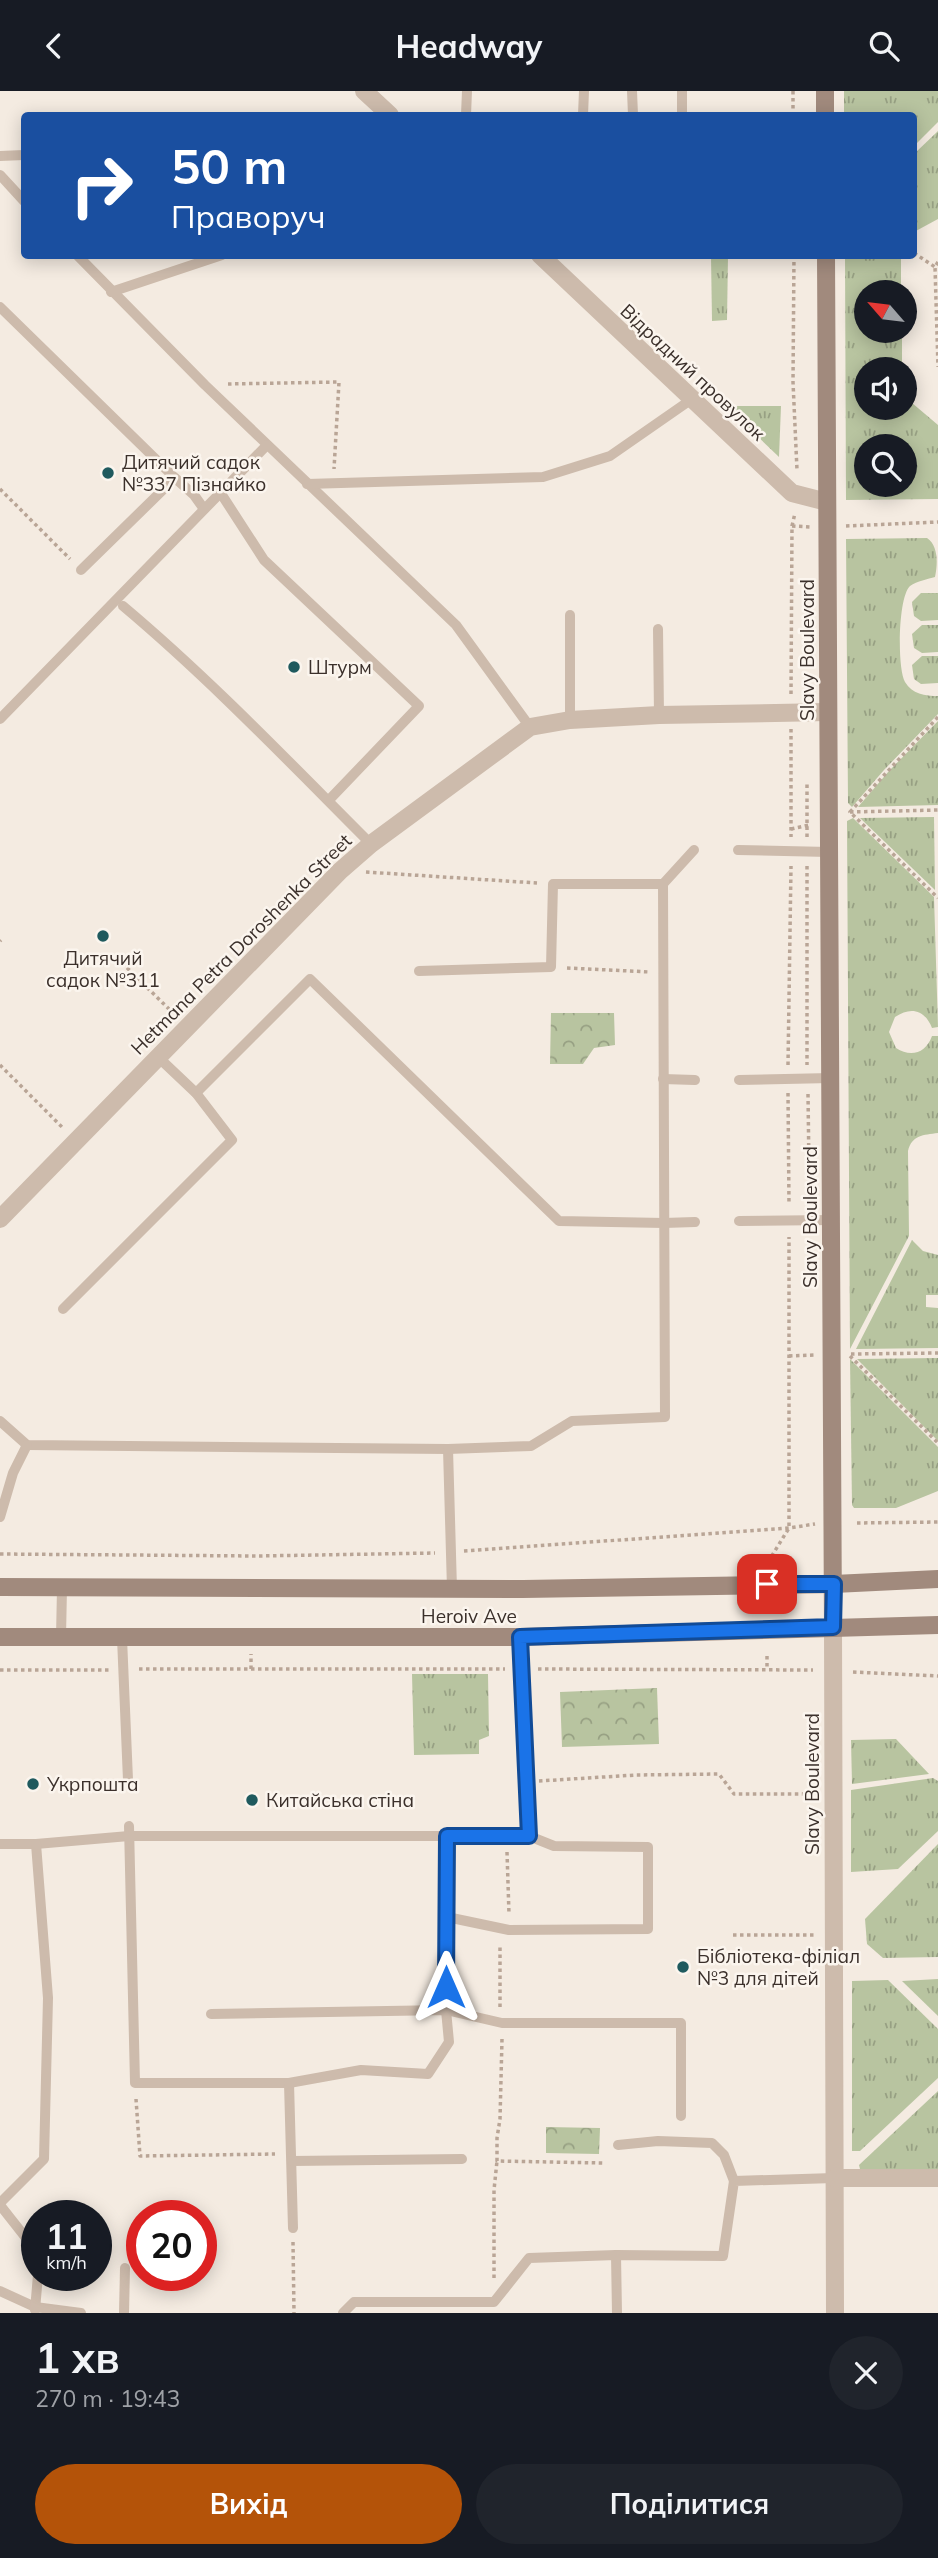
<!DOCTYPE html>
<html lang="uk">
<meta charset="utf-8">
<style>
body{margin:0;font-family:Mulish,sans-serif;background:#20242c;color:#f1f3f6;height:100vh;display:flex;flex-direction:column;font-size:26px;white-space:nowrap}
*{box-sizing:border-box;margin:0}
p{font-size:23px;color:#9ea1a6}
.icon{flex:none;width:38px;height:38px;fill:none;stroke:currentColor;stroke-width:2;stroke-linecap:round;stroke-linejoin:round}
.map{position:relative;height:2222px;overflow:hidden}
.details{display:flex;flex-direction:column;background:#171b24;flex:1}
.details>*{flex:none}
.banner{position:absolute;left:21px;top:21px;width:896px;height:147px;border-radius:7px;box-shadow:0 4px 18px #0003;background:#1a4fa0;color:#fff;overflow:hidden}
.needle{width:46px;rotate:298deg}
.controls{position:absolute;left:854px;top:189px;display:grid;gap:14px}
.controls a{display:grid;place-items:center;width:63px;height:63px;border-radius:50%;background:#171b24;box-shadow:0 4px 18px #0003;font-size:35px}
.speed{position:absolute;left:21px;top:2109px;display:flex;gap:14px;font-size:35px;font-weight:700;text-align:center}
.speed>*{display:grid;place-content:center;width:91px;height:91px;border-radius:50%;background:#171b24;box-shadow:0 4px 18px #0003;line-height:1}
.speed small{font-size:18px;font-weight:400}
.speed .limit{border:10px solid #d22;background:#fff;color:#111}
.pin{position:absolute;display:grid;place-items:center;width:60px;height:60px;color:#fff;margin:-30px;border-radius:14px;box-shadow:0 4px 10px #0006}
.me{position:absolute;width:77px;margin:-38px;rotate:0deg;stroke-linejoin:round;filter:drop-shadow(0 0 5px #0008)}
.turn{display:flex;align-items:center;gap:24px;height:147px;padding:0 35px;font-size:32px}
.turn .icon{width:91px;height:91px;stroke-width:2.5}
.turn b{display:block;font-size:49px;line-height:60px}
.round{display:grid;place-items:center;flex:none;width:74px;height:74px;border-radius:37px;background:#20242c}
.overview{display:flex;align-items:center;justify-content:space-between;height:119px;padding:0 35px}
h1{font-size:42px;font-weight:700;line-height:52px}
.action{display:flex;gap:14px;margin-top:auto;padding:14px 35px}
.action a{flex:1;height:80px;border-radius:42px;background:#b45309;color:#fff;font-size:28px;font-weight:700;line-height:80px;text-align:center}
.action a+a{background:#20242c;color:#f1f3f6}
header{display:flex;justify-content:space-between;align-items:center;height:91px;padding:0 35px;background:#171b24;font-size:32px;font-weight:700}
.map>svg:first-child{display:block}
.grass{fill:url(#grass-tufts);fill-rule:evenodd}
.forest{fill:url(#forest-crowns)}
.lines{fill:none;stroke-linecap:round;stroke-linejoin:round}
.path{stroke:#b9a596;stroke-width:3.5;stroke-dasharray:3.5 3.5;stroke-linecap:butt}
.service{stroke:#cdbbac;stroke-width:10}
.minor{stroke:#cdbbac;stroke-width:18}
.secondary{stroke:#a18a7d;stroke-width:18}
.route-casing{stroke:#114b97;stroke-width:18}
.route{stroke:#1a73e8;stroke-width:12}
.poi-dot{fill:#1f5a5e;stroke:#fbf5ee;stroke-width:2.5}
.labels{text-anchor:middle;stroke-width:5;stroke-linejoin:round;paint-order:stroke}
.street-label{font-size:19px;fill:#3b302b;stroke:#fbf5ee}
.poi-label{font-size:19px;fill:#3b302b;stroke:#fbf5ee;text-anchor:start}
</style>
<header><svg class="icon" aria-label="back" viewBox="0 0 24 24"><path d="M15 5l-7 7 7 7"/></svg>Headway<svg class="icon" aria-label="search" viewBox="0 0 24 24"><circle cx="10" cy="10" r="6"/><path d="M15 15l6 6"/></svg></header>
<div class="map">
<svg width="938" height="2222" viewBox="0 0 938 2222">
<defs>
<pattern id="grass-tufts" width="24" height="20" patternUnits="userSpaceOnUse" patternTransform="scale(1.75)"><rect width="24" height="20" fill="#b8c4a0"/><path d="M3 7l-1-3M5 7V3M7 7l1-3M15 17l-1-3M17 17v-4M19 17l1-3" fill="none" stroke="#97a083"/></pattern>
<pattern id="forest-crowns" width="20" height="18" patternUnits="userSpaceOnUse" patternTransform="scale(1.75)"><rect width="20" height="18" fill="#b8c4a0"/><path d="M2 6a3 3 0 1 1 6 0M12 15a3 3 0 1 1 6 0" fill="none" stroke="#97a083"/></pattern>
</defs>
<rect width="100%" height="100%" fill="#f4ebe1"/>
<g class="grass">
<polygon points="844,0 938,0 938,31 914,55 914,24 844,24"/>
<polygon points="938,40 938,128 914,141 914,63"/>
<polygon points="711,165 728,165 727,229 712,230"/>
<path d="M 845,165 L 901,165 L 901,201 L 866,201 L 866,240 L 902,240 L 902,278 L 866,278 L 866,317 L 905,317 L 905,306 L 938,334 L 938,408 L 846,409 ZM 866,355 L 905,355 L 905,394 L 866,394 Z"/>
<polygon points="726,315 781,315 779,366"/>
<path d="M 927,447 C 938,454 938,472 935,486 C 928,488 917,490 910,495 C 898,506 897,577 905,591 C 912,603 925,605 938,605 L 938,623 L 884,679 L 852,716 L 848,712 L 846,448 Z"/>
<polygon points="921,502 938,502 938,529 921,530 914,525 912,511"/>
<polygon points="922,534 938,534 938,561 922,562 914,557 912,543"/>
<polygon points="922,565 938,565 938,592 921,593 914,588 912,574"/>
<polygon points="938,630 938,714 858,716 889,680"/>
<polygon points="934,726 935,799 860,727"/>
<path d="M 853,727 L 934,806 L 938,936 L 932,937 C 925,919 911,915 895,926 L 889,941 L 896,957 C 911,967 926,962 932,945 L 938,945 L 938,1042 C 923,1044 912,1044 908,1060 L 909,1145 L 850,1258 L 847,730 Z"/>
<polygon points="912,1149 923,1160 938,1164 938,1204 926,1204 926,1216 938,1217 938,1257 856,1258"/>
<polygon points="938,1267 938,1350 857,1268"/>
<polygon points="850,1268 938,1356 938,1400 896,1417 854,1417 852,1414"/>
<polygon points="412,1583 488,1583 489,1645 479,1649 479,1663 414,1664"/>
<polygon points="896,1648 929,1683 852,1693 851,1649"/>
<polygon points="933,1687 938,1690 938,1740 898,1778 851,1781 851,1699"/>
<polygon points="938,1753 938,1866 883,1867 867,1853 865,1828"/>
<polygon points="938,1888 938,1925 902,1890"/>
<polygon points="888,1889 938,1938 938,1987 860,2060 852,2060 852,1890"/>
<polygon points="938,2000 938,2078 860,2078 859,2074"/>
</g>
<g class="forest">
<polygon points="551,922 614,922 615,954 594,957 583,973 550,973"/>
<polygon points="657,1597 659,1653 562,1656 560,1601"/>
<polygon points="546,2036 600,2037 599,2063 546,2062"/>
</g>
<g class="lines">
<g class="path">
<polyline points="793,0 793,24"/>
<polyline points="914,162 935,176"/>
<polyline points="794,164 793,291 797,379"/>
<polyline points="938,171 935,176 938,276"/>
<polyline points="228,293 339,291 334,378"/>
<polyline points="0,398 70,468"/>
<polyline points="792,435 811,436"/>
<polyline points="846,435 938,431"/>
<polyline points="791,603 792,435 795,422"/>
<polyline points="938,626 850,721 938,807"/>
<polyline points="791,638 791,746"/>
<polyline points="850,721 938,719"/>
<polyline points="791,738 809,734"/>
<polyline points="807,746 807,691"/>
<polyline points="807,775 807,974"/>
<polyline points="366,781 537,792"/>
<polyline points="0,850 1,849"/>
<polyline points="117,867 173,922"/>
<polyline points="567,877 650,881"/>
<polyline points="0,974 62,1036"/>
<polyline points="788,974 791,775"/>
<polyline points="788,1002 789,1114"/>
<polyline points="808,1003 809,1079"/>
<polyline points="851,1263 938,1262"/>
<polyline points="789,1265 815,1264"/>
<polyline points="850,1265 938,1352"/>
<polyline points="857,1432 938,1431"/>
<polyline points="464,1460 789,1437 815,1433"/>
<polyline points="0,1463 257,1465 435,1462"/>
<polyline points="768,1471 789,1437 789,1146"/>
<polyline points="767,1565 767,1578"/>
<polyline points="139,1578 505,1578"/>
<polyline points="251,1578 251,1563"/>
<polyline points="538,1578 813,1579"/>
<polyline points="0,1579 110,1579"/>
<polyline points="853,1581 938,1585"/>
<polyline points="539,1690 636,1684 719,1683 734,1703 816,1703"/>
<polyline points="507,1761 509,1823"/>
<polyline points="733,1844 817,1844"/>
<polyline points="500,1916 500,1854"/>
<polyline points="502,1948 500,2028 497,2047 497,2070 603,2072"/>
<polyline points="136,2008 140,2065 275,2063"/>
<polyline points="293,2151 294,2222"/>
<polyline points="494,2187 494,2099 497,2070"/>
</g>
<g class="service">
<polyline points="632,0 633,24"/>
<polyline points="466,24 467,0"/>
<polyline points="583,24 584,0"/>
<polyline points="682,24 682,0"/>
<polyline points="0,65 24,64"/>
<polyline points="0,84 24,110"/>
<polyline points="77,164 205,294 456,534 530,636"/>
<polyline points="111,201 222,164"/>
<polyline points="0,216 175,387"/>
<polyline points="307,393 543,386 610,365 692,308"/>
<polyline points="220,401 264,469 419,615 329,709"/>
<polyline points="81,479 175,387 194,404 204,418"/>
<path d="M 123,515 C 211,589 290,672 371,753"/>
<polyline points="658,538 659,624"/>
<polyline points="0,628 267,354"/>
<polyline points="570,629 570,524"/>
<polyline points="738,759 829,761"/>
<polyline points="419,880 551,876 553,793 663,793 694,759"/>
<polyline points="663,988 695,989"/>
<polyline points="739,989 831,987"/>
<polyline points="196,1002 310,888 559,1130 664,1132 695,1131"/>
<polyline points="739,1130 831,1129"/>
<polyline points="63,1218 232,1049 196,1002 158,966"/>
<polyline points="0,1330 27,1354 448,1358 531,1355 572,1330 665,1326 663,793"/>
<polyline points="448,1358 452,1498"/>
<polyline points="0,1426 13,1382 27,1354"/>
<polyline points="61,1546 62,1497"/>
<polyline points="520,1546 529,1745"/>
<polyline points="122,1547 128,1689"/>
<polyline points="129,1735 135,1992 289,1992 293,2137"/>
<polyline points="0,1753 36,1753 129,1745 529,1745 554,1755 648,1756 648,1838 509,1839 447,1826"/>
<polyline points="211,1923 446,1919 502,1932 681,1932 681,2025"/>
<polyline points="289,1992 361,1979 428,1983 449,1951 446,1919 447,1745"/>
<polyline points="618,2054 658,2050 712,2052 724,2064 734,2090"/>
<polyline points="292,2070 462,2068"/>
<polyline points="0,2112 44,2068 48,1907 36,1753"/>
<polyline points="0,2114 37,2161"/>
<polyline points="616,2164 617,2222"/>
<polyline points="0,2200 35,2216 81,2222"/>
<polyline points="35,2219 38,2184"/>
<polyline points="124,2222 125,2177"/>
<polyline points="343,2222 354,2211 494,2211 529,2167 616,2164 723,2165 734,2090 834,2087"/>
</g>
<g class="minor">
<polyline points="364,0 390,24"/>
<polyline points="540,164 792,402 827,411"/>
<polyline points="0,1128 340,780 371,753 530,636 570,629 659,624 828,621"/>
<polyline points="833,1537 835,2222"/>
<polyline points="834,2087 938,2087"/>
</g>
<g class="secondary">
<polyline points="825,0 825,24"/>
<polyline points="826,164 833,1537"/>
<polyline points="0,1496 523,1498 834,1493 938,1488"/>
<polyline points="0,1546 520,1546 938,1534"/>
</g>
</g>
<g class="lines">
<g class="route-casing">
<polyline id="route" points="446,1896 447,1745 529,1745 520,1546 833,1536 834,1493 767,1493"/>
</g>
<use href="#route" class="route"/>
</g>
<g class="poi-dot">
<circle cx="108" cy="382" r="7"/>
<circle cx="294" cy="576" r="7"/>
<circle cx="103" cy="845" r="7"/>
<circle cx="33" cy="1693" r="7"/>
<circle cx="252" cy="1709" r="7"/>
<circle cx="683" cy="1876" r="7"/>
</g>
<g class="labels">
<g class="street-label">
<text transform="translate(693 281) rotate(43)" y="7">Відрадний провулок</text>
<text transform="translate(807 559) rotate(-90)" y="7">Slavy Boulevard</text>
<text transform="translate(241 853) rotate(-45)" y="7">Hetmana Petra Doroshenka Street</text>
<text transform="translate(810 1126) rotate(-90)" y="7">Slavy Boulevard</text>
<text x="469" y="1532">Heroiv Ave</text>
<text transform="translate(812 1693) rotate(-90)" y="7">Slavy Boulevard</text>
</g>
<g class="poi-label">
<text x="122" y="378">Дитячий садок<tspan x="122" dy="22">№337 Пізнайко</tspan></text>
<text x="308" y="583">Штурм</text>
<text x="103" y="874" text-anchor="middle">Дитячий<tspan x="103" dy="22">садок №311</tspan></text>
<text x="47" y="1700">Укрпошта</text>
<text x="266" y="1716">Китайська стіна</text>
<text x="697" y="1872">Бібліотека-філіал<tspan x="697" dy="22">№3 для дітей</tspan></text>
</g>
</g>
</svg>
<div class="controls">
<a><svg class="needle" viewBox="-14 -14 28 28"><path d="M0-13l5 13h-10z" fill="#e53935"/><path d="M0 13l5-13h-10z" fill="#9ea1a6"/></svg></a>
<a><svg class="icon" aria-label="sound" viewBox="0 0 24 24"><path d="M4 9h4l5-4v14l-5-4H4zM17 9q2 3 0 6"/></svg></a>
<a><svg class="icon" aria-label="search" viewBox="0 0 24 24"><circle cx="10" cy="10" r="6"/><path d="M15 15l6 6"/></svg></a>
</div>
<div class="speed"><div>11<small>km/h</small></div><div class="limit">20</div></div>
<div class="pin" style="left:767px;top:1493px;background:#d93025"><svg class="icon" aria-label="arrive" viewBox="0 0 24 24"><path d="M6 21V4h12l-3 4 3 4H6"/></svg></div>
<svg class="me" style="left:446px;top:1896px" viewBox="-20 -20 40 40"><path d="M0-17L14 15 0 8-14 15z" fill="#1a73e8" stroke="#fff" stroke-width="4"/></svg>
<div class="banner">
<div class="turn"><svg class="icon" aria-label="right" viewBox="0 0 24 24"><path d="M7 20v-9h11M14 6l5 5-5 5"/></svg><div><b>50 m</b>Праворуч</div></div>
</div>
</div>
<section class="details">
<div class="overview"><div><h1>1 хв</h1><p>270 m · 19:43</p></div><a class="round"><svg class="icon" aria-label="close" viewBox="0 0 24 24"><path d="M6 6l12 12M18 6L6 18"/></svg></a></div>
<div class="action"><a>Вихід</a><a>Поділитися</a></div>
</section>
